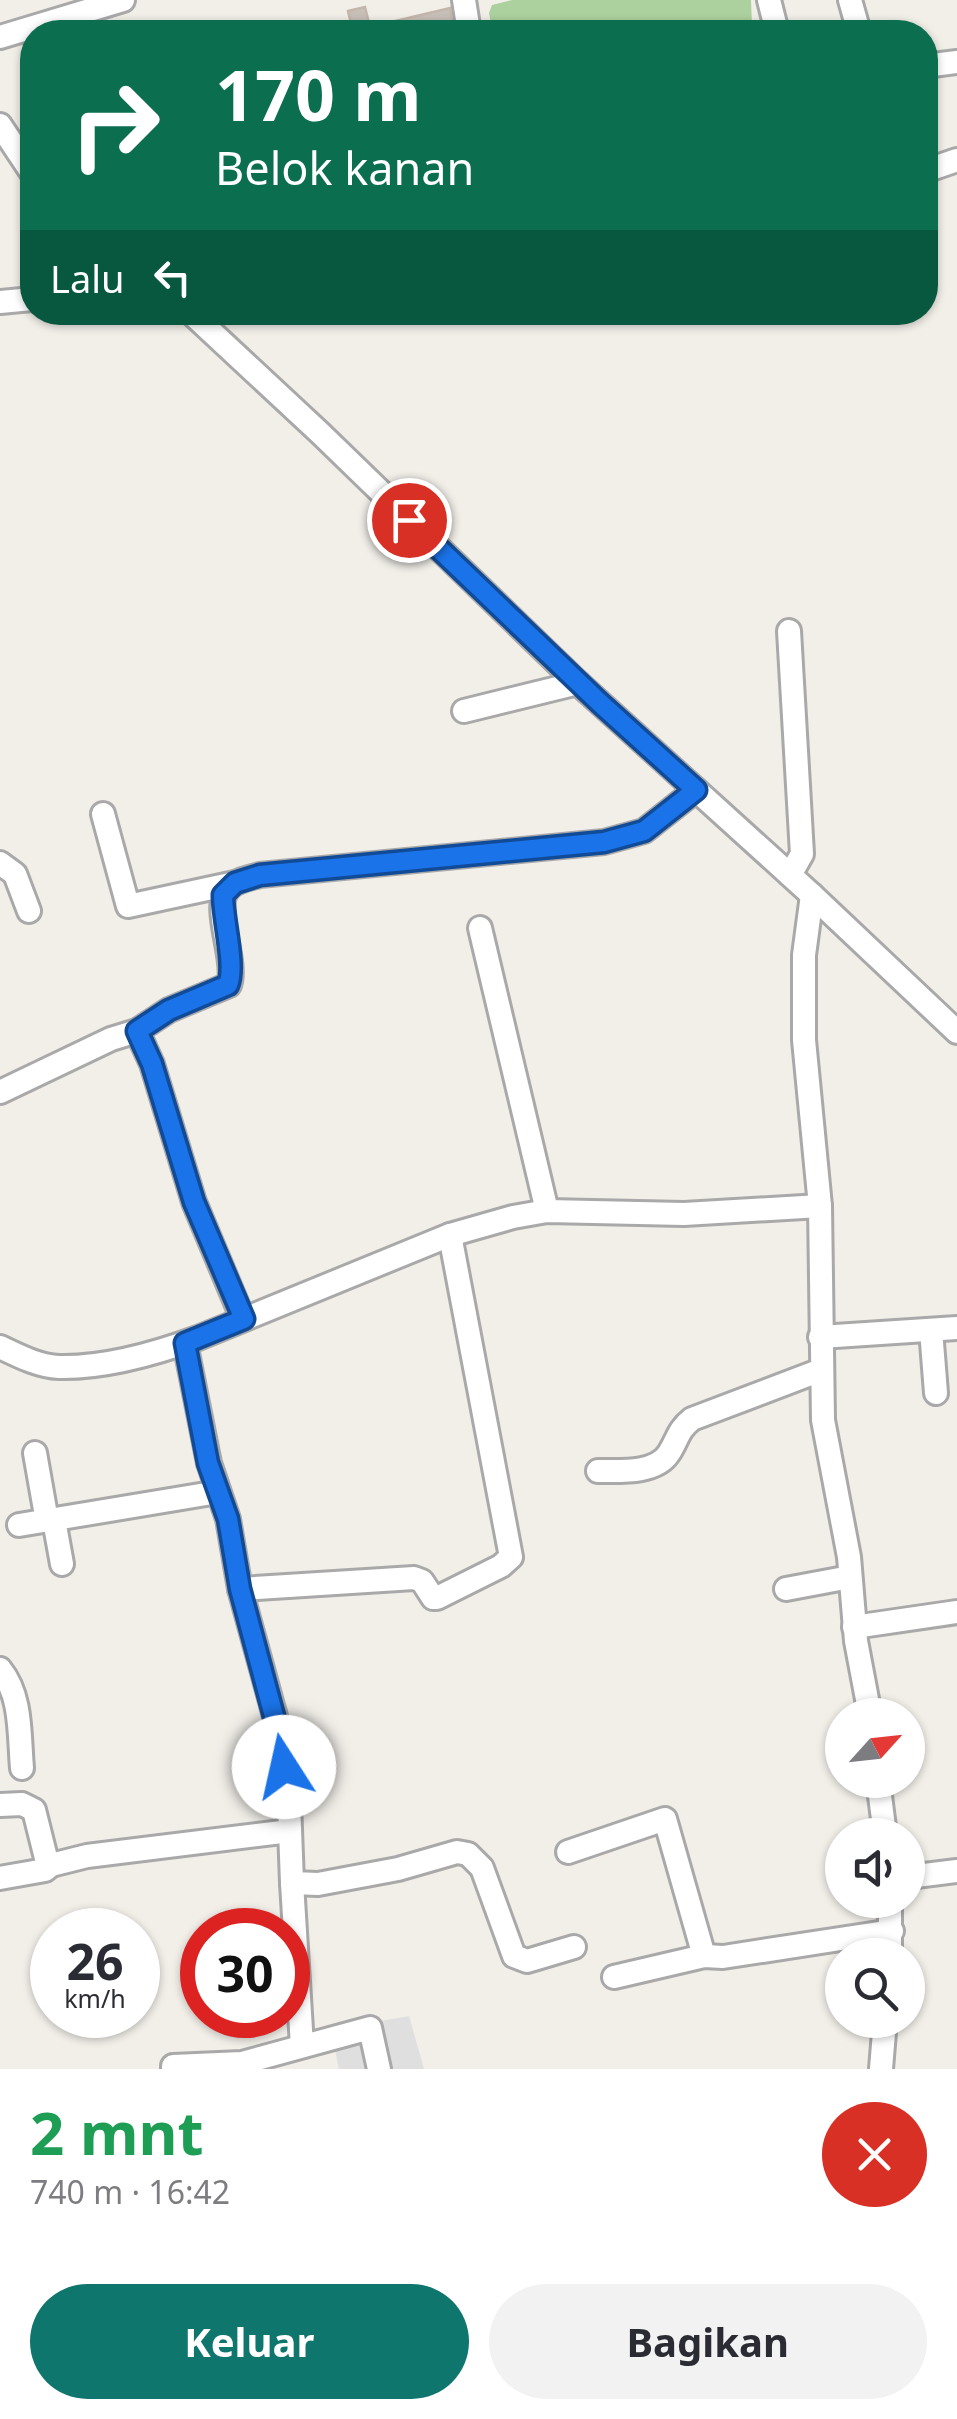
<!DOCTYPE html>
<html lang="id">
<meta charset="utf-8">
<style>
body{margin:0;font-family:"Noto Sans",sans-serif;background:#f2f2f3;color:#2b2b33;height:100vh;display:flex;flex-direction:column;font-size:38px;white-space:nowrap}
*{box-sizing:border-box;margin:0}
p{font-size:32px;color:#7c7c81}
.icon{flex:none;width:55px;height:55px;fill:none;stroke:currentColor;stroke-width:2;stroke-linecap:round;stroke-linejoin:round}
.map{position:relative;height:2069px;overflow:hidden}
.drawer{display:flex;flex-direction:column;background:#fff;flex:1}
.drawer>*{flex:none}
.hud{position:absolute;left:20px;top:20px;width:918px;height:305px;border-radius:40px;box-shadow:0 2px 8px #0004;background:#0b6e4f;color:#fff;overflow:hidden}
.needle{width:65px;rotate:63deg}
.fabs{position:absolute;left:825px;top:1698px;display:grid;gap:20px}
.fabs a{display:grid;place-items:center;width:100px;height:100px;border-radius:50%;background:#fff;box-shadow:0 2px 8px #0004;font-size:50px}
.speed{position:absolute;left:30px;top:1908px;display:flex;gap:20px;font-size:50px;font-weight:700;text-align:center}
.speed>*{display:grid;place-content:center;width:130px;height:130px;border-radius:50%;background:#fff;box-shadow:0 2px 8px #0004;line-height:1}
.speed small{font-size:25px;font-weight:400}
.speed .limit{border:15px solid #d22;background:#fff;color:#111}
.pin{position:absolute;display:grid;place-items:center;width:85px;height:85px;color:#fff;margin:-42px;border:5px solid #fff;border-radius:50%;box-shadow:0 2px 10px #0007}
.me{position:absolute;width:110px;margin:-55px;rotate:350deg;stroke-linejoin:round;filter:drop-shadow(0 0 8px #0008)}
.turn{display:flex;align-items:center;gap:35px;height:210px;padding:0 30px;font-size:45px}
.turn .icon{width:130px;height:130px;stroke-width:2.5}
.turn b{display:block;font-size:70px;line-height:85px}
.then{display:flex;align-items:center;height:95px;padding:0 30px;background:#0003;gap:20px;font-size:38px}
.round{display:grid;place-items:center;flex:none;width:105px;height:105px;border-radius:52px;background:#f2f2f3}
.summary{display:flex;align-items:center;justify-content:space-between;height:170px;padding:0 30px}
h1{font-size:60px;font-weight:700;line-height:75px;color:#1e9e55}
.action{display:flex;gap:20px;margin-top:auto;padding:20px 30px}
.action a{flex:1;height:115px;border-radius:60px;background:#0f766e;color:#fff;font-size:40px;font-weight:700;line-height:115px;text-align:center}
.action a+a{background:#f2f2f3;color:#2b2b33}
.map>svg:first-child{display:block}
.residential{fill:#e0dfdf}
.forest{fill:#add19e}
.building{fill:#c7bfb8;stroke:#c4b6ab;stroke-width:2.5}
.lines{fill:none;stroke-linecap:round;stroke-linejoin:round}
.minor-casing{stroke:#a9a9a9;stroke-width:28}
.minor{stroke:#fff;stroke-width:22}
.route-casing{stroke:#114b97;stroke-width:25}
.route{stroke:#1a73e8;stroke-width:18}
</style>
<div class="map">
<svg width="957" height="2069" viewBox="0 0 957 2069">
<rect width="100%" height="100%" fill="#f2efe9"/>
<polygon class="residential" points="409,2016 424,2069 339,2069 331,2030"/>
<polygon class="forest" points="512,0 751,0 752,25 739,32 500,32 491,24 489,13 492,5"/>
<polygon class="building" points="365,7 370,27 450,8 454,32 353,32 348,11"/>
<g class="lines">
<g class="minor-casing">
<g id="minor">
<polyline points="464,0 469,32"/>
<polyline points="769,0 777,32"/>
<polyline points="850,0 859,32"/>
<polyline points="0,37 123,0"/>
<polyline points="925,66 957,62"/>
<polyline points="0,125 32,173"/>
<polyline points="925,171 957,160"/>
<polyline points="0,302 32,299"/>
<polyline points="190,312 320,433 578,683 812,895 957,1032"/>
<polyline points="789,631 802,854 790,875"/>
<polyline points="464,711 578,683"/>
<polyline points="103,814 128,906 235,883"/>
<polyline points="0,863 15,874 29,911"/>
<polyline points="812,895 804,955 804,1040 820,1206 823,1420 849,1557 856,1641 870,1715"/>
<polyline points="480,928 547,1211"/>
<polyline points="0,1092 111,1039 137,1031"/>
<path d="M 243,1319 L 194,1202 L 152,1064 L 137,1031 L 169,1010 L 229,985 C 238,960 210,906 229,888 C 236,880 250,878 260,875 L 604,842 L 644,831 L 696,790"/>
<polyline points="931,1330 936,1393"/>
<polyline points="820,1337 957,1328"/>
<polyline points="185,1343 209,1463 228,1519 240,1589 279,1731 289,1802 292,1883 318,1884 398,1869 457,1852 468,1854 482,1868 514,1956 527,1961 574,1947"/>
<path d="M 0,1347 C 19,1356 38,1366 59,1367 C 103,1368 157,1353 198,1338 L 450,1235 L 513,1217 L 547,1211 L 684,1214 L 820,1206"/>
<polyline points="35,1453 47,1521"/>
<path d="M 598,1471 C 619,1471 656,1474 669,1453 C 678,1439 678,1430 692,1419 L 821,1370"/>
<polyline points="54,1520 62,1564"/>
<polyline points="19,1525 218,1492"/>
<polyline points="240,1589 414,1578 422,1581 433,1598 437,1598 501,1566 511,1557 450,1235"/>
<polyline points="786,1589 850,1577"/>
<polyline points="854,1627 957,1612"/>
<path d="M 0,1669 C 22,1696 19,1734 22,1768"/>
<polyline points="878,1780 885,1835"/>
<polyline points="0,1805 22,1804 34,1810 47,1862 51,1865 87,1856 290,1831"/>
<polyline points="568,1852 665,1819 704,1956"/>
<polyline points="908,1877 957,1871"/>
<polyline points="0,1878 45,1870 51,1865"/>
<polyline points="292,1883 302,2046"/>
<polyline points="890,1900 890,1955"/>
<polyline points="614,1977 704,1956 723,1957 892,1931"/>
<polyline points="173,2069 173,2066 242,2063 370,2028 379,2069"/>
<polyline points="881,2069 885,2020"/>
</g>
</g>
<use href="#minor" class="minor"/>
</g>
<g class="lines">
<g class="route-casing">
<path id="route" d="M 284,1767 L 278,1731 L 240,1589 L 228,1519 L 208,1463 L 185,1343 L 244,1319 L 194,1202 L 152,1064 L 137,1031 L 169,1010 L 228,985 C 236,965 223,920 223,895 L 235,883 L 260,875 L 604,842 L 644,831 L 696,790 L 600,703 L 409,520"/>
</g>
<use href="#route" class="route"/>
</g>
</svg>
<div class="fabs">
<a><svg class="needle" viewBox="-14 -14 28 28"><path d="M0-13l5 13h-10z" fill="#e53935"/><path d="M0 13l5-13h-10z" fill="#7c7c81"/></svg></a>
<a><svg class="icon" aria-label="sound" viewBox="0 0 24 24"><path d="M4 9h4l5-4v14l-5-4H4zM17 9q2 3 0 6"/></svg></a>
<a><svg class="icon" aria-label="search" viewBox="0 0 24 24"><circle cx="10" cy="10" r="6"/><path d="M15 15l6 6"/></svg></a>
</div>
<div class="speed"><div>26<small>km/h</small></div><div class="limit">30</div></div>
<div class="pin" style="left:409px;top:520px;background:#d93025"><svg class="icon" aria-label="arrive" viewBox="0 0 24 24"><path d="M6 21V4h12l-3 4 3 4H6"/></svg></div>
<svg class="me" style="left:284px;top:1767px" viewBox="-20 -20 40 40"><circle r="19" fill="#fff"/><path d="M0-13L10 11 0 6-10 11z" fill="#1a73e8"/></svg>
<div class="hud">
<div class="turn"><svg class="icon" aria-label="right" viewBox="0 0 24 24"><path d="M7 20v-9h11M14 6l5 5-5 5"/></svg><div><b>170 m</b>Belok kanan</div></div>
<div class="then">Lalu<svg class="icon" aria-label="left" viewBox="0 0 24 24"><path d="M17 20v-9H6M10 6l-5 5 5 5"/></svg></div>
</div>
</div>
<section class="drawer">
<div class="summary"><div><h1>2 mnt</h1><p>740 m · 16:42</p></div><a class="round" style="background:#d93025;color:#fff"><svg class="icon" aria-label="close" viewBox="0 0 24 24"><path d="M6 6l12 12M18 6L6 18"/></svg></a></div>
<div class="action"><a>Keluar</a><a>Bagikan</a></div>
</section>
